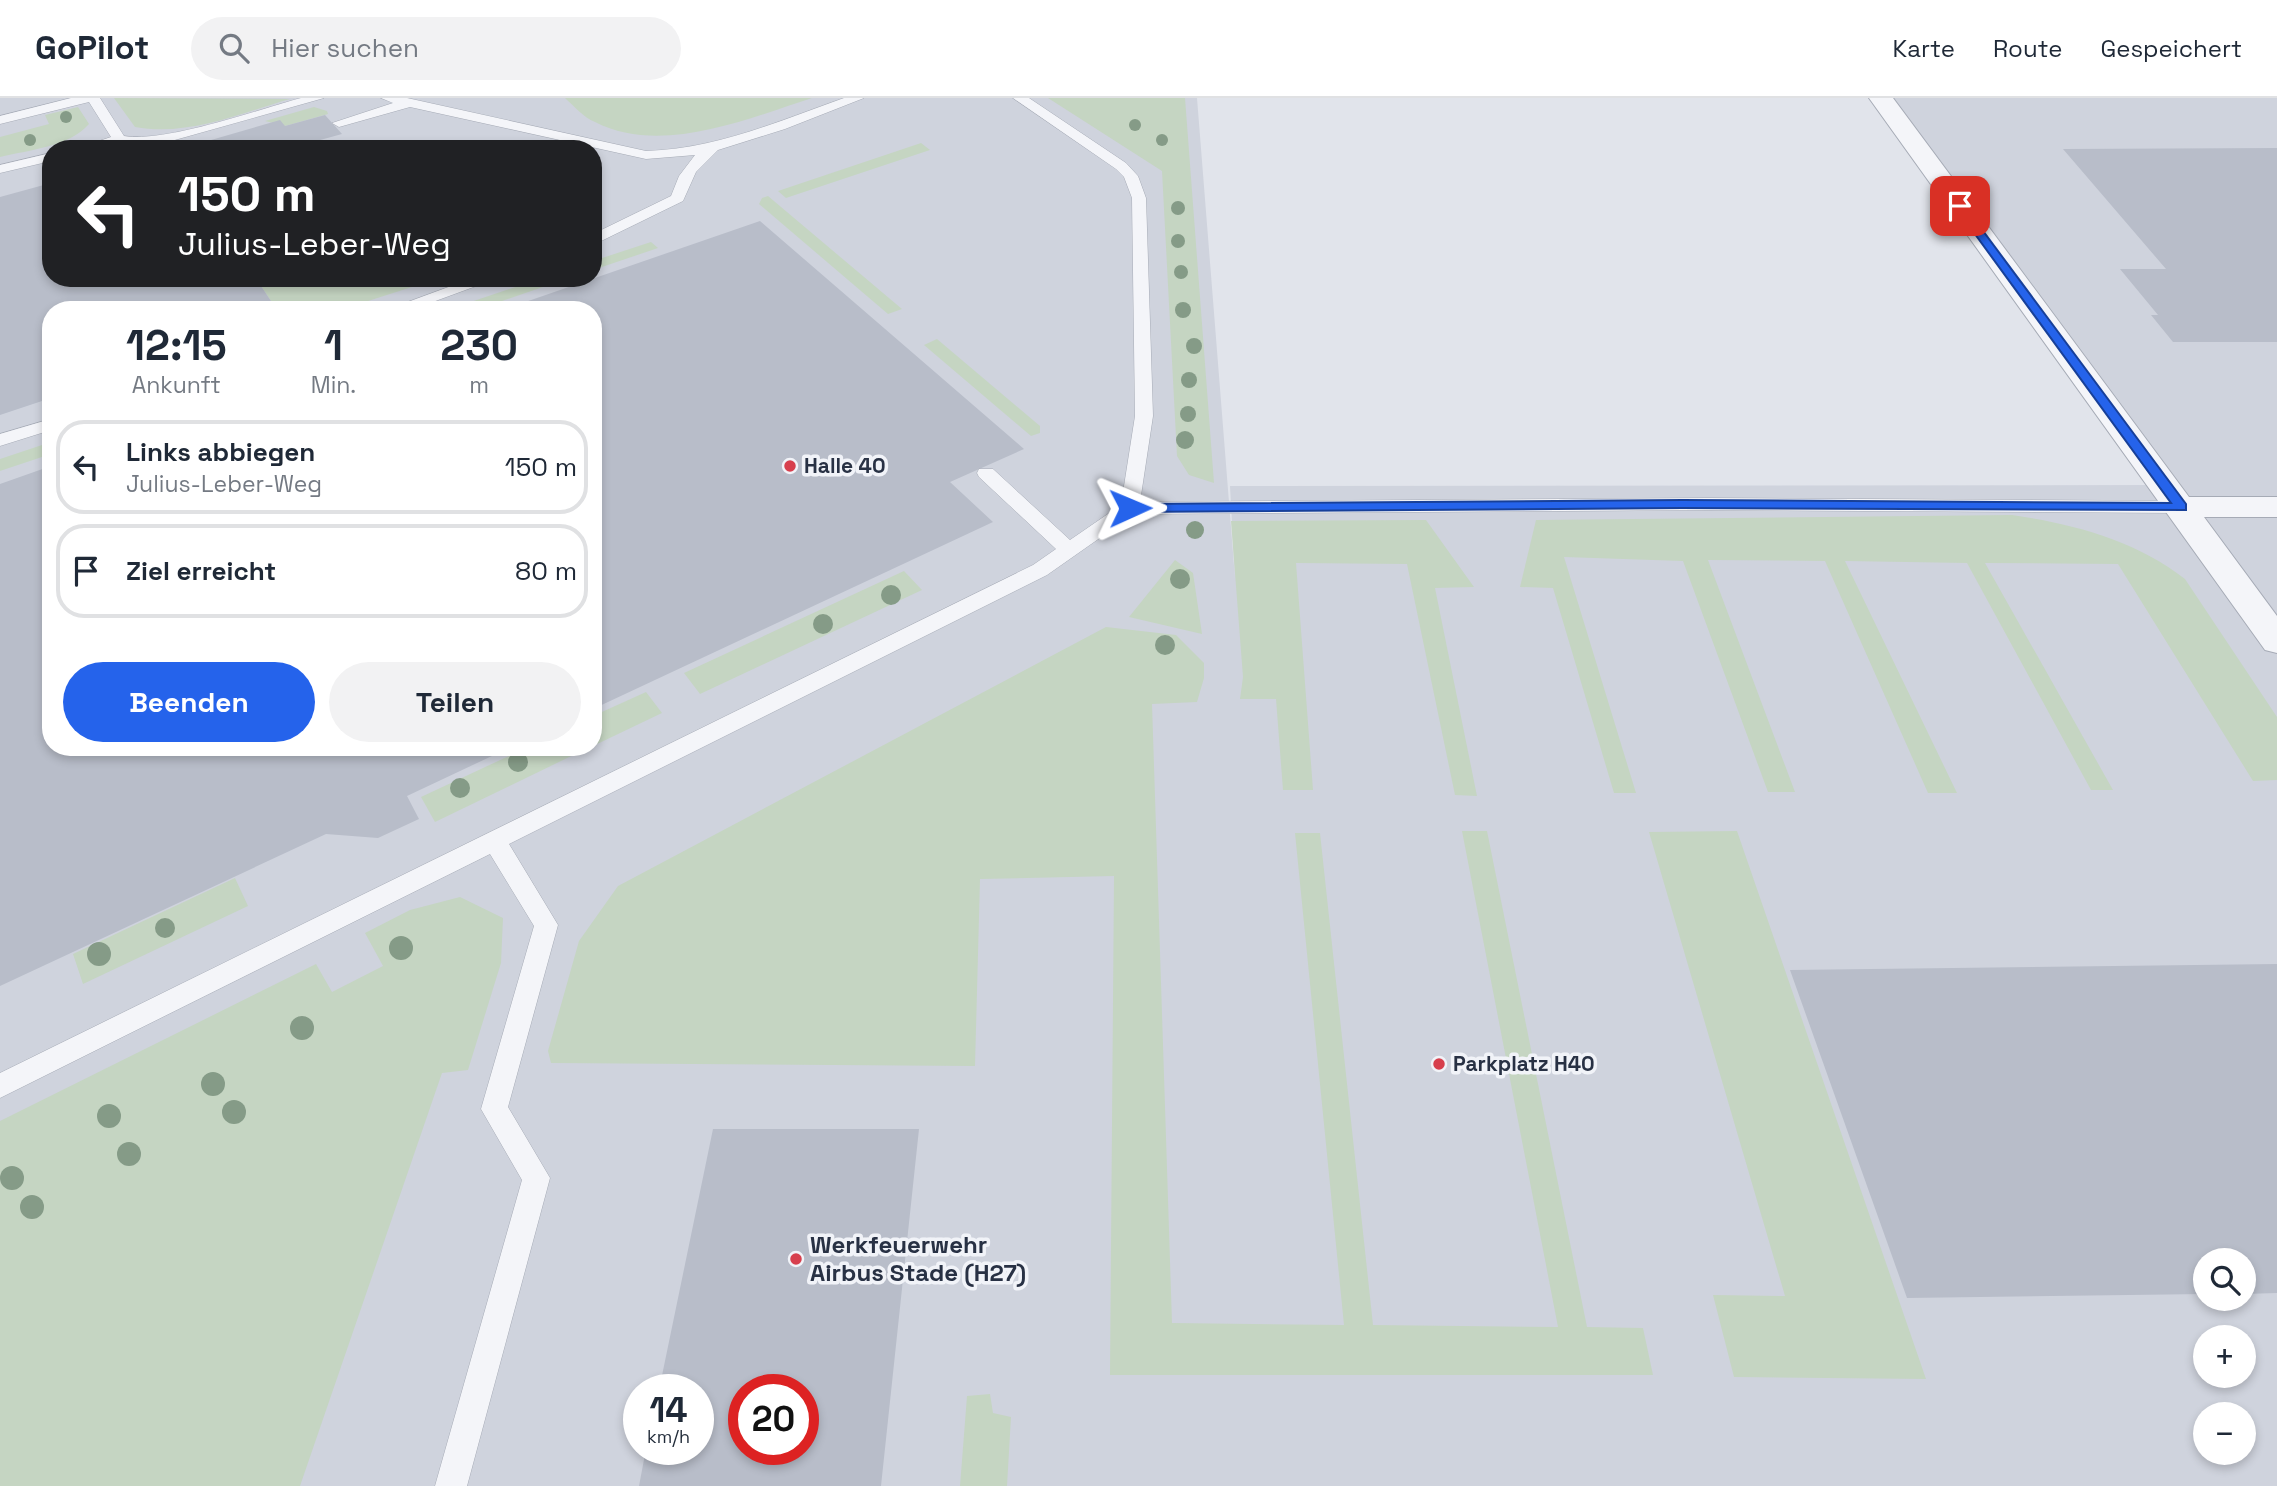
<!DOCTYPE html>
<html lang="de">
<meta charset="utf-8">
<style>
body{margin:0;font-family:"Space Grotesk",sans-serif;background:#f2f2f3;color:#1f2937;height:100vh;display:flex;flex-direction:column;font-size:26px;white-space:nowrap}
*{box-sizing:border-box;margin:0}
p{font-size:23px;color:#747a83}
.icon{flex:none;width:38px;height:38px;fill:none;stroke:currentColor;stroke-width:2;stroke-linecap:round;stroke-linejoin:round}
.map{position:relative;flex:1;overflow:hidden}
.drawer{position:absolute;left:42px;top:203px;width:560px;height:455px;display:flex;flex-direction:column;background:#fff;border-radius:28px;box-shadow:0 4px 10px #0003}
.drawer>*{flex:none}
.top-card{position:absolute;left:42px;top:42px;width:560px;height:147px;border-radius:28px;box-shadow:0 4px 10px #0003;background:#202124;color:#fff;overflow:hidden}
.controls{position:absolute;left:2193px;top:1150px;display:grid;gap:14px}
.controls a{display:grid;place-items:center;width:63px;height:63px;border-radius:50%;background:#fff;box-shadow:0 4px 10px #0003;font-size:35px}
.speed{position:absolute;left:623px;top:1276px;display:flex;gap:14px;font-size:35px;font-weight:700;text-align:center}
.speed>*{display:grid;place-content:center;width:91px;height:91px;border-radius:50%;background:#fff;box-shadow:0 4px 10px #0003;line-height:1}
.speed small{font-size:18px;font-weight:400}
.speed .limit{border:10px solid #d22;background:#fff;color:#111}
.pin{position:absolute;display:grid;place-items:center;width:60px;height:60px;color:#fff;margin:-30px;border-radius:14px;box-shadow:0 4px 10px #0006}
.me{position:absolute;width:77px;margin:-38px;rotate:89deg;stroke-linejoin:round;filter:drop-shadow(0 0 5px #0008)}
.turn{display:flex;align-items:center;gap:24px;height:147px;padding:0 21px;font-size:32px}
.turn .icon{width:91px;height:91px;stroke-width:2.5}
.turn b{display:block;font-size:49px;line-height:60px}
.eta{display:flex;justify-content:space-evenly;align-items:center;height:119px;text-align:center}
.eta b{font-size:42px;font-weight:800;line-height:49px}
.action{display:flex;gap:14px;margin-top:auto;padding:14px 21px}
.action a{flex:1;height:80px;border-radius:42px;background:#2563eb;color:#fff;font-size:28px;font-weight:800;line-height:80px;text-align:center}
.action a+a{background:#f2f2f3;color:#1f2937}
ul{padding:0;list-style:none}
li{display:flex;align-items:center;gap:21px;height:94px;margin:0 14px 10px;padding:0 7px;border:4px solid #e0e1e3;border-radius:28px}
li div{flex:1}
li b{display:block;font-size:26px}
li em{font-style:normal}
header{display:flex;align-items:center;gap:42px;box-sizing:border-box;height:98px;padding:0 35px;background:#fff;border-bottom:2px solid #e0e1e3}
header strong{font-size:33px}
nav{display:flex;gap:38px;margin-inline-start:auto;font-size:24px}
.search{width:490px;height:63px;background:#f2f2f3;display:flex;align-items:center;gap:18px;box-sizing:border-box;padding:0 24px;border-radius:38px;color:#747a83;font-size:26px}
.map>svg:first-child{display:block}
.built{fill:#cfd3dd;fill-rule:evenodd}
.green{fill:#c5d5c2}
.building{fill:#b8bdc9;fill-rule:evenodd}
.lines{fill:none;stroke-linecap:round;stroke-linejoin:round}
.lane-casing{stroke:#a6abb6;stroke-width:1}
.street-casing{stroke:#a6abb6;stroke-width:2}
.lane{fill:#f4f5f9;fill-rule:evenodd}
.street{fill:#f4f5f9;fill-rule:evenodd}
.tree{fill:#859b87}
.route{fill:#2563eb;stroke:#184099;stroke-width:2}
.poi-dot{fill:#d73f4d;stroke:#f1f3f8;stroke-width:2.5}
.labels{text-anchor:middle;stroke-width:7;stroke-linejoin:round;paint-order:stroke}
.poi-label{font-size:21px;font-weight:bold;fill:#283144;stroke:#f1f3f8;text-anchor:start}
.near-poi-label{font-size:24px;font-weight:bold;fill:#283144;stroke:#f1f3f8;text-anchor:start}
</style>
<header>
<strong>GoPilot</strong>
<div class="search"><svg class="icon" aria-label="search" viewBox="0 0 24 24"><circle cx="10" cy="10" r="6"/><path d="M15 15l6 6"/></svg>Hier suchen</div>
<nav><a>Karte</a><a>Route</a><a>Gespeichert</a></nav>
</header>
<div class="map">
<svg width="2277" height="1388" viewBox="0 0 2277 1388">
<rect width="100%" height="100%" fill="#e1e4eb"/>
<path class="built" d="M 0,0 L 1197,0 L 1235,480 L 1230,388 L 2159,387 L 1881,0 L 2277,0 L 2277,1388 L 0,1388 ZM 51,51 L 593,51 L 593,180 L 51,180 ZM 51,212 L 593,212 L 593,649 L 51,649 ZM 2205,1162 L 2244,1162 L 2244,1200 L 2205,1200 ZM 2205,1239 L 2244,1239 L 2244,1278 L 2205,1278 ZM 639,1292 L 698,1292 L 698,1351 L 639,1351 ZM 744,1292 L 803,1292 L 803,1351 L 744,1351 ZM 2205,1316 L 2244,1316 L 2244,1354 L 2205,1354 Z"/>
<g class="green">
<path d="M 114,0 L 290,1 C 241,15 187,39 135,29 Z"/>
<path d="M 565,0 L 812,0 C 747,21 661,58 595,24 C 583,19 575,9 565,0 Z"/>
<polygon points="1048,0 1185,0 1214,385 1189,377 1177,358 1162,73"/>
<path d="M 78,9 L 89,26 C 69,49 28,52 0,59 L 0,39 L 49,26 L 45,17 Z"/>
<polygon points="314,9 327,13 328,16 285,28 265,23"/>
<polygon points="921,45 930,52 786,100 778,93"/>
<polygon points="768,98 902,211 888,216 759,106 762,100"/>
<polygon points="651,144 658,150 593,172 593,163"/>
<polygon points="287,180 440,180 340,212 277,212 261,188"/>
<polygon points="542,180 569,180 476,212 447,212"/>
<polygon points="937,241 1040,328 1040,335 1031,338 924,247"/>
<polygon points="51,344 51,356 0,373 0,361"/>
<path d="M 2012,417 C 2074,426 2135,442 2185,481 L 2277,619 L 2277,682 L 2253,683 L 2118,466 L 1985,465 L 2113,692 L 2091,692 L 1967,465 L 1845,463 L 1957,695 L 1928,695 L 1825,463 L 1708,462 L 1795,694 L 1768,694 L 1683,463 L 1564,459 L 1636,695 L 1614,695 L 1553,490 L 1520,489 L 1536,422 Z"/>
<polygon points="1426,422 1474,489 1435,490 1477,698 1455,697 1407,466 1296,465 1313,692 1283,692 1276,601 1240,601 1243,579 1231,423"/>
<polygon points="1175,462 1193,475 1202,536 1129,519"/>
<polygon points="904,473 922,492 700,596 684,575"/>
<polygon points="1106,529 1176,537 1204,565 1204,580 1197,604 1152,606 1172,1225 1344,1227 1295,735 1320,735 1373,1227 1558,1229 1462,733 1487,733 1587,1229 1643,1230 1653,1277 1110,1277 1114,778 980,781 975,968 551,965 548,953 579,843 618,788"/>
<polygon points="646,594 662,615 593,648 593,618"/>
<polygon points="528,649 590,649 435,724 421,699"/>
<polygon points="1737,733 1926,1281 1734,1279 1713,1197 1785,1198 1649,734"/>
<polygon points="235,780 248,808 83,886 73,856"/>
<polygon points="460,799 503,820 501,865 468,972 442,975 300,1388 0,1388 0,1023 316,866 332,894 383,868 365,835 410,812"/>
<polygon points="990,1296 993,1315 1011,1319 1007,1388 960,1388 967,1298"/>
</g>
<g class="building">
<polygon points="325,17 342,36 302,47 305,51 180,51 280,22 285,28"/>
<polygon points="2277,50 2277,244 2173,244 2151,217 2158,217 2120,171 2166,171 2063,51"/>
<polygon points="51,85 51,180 285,180 261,188 277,212 51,212 51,300 0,317 0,99"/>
<polygon points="760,123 1024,351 950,384 993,424 593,611 593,212 505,211"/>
<polygon points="51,368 51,649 511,649 407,698 419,721 378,740 326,736 0,888 0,386"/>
<polygon points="2277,866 2277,1195 2244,1196 2244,1162 2205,1162 2205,1196 1907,1200 1790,872"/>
<path d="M 713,1031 L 919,1031 L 881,1388 L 639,1388 L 646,1351 L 698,1351 L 698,1292 L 659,1292 ZM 744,1292 L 803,1292 L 803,1351 L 744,1351 Z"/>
</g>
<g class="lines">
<g class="lane-casing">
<g id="lane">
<path d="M 71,0 L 100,0 L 124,38 C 165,45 257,12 301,0 L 324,0 L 164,45 L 136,48 L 119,45 L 99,51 L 75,51 L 111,39 L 89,4 L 0,26 L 0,18 Z"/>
<path d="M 381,0 L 407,0 L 646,53 C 716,51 779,23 844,0 L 864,0 L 785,31 L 718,52 L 696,74 L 683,103 L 593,147 L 593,136 L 671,98 L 679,78 L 695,57 L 646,61 L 410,9 L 339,29 L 332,25 L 393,5 Z"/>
<polygon points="1013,0 1029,0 1126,65 1138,78 1146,100 1153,318 1140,404 1708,400 2181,403 2191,409 2181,415 1708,412 1134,416 1047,477 509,746 558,827 508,1009 550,1080 467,1388 435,1388 522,1082 481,1011 534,828 490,756 0,1000 0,975 1033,467 1056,451 979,379 977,375 979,371 993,371 1070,442 1121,407 1135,318 1132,100 1124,79 1116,71"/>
<polygon points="51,55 51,63 0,75 0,67"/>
<polygon points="473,180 498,180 411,212 386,212"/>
<polygon points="51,321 51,332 0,348 0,336"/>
</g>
</g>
<g class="street-casing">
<polygon id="street" points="1869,0 1893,0 2189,399 2277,399 2277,419 2204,419 2277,518 2277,555 2265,552"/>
</g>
<use href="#lane" class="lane"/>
<use href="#street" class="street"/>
</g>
<g class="tree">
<circle cx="66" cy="19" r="6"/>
<circle cx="1135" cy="27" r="6"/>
<circle cx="30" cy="42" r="6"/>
<circle cx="1162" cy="42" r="6"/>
<circle cx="1178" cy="110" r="7"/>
<circle cx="1178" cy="143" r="7"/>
<circle cx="1181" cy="174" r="7"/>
<circle cx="1183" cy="212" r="8"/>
<circle cx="1194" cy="248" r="8"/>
<circle cx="1189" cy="282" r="8"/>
<circle cx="1188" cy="316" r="8"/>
<circle cx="1185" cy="342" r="9"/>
<circle cx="1195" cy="432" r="9"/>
<circle cx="1180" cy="481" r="10"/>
<circle cx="891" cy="497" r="10"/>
<circle cx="823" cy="526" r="10"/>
<circle cx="1165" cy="547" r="10"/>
<circle cx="518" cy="664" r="10"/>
<circle cx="460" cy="690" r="10"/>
<circle cx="165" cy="830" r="10"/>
<circle cx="401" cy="850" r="12"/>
<circle cx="99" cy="856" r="12"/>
<circle cx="302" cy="930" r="12"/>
<circle cx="213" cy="986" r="12"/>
<circle cx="234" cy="1014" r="12"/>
<circle cx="109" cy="1018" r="12"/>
<circle cx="129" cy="1056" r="12"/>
<circle cx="12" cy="1080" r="12"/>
<circle cx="32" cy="1109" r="12"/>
</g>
<polygon class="route" points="1956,106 1963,106 2186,406 2186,412 1682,410 1130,414 1123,410 1130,406 1682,402 2171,405 1956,110"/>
<g class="poi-dot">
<circle cx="790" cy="368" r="7"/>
<circle cx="1439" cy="966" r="7"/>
<circle cx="796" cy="1161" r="7"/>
</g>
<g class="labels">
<g class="poi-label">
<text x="804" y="375">Halle 40</text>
<text x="1453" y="973">Parkplatz H40</text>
</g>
<g class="near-poi-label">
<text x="810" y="1155">Werkfeuerwehr<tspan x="810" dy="28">Airbus Stade (H27)</tspan></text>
</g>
</g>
</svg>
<div class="controls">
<a><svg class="icon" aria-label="search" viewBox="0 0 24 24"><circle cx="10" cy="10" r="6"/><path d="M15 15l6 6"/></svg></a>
<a>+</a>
<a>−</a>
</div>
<div class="speed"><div>14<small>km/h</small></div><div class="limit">20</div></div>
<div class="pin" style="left:1960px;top:108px;background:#d93025"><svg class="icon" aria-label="arrive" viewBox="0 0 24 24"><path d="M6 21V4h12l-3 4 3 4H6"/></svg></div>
<svg class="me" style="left:1130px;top:410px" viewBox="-20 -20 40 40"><path d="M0-17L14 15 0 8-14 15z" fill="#2563eb" stroke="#fff" stroke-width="4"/></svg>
<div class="top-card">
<div class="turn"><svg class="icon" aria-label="left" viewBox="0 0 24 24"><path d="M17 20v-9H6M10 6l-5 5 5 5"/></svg><div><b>150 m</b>Julius-Leber-Weg</div></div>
</div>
<section class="drawer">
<div class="eta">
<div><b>12:15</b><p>Ankunft</p></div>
<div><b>1</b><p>Min.</p></div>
<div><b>230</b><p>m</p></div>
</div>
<ul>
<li><svg class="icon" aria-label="left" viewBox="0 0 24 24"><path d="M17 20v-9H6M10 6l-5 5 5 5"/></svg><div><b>Links abbiegen</b><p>Julius-Leber-Weg</p></div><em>150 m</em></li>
<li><svg class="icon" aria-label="arrive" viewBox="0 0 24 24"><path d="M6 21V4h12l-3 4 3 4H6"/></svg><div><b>Ziel erreicht</b></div><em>80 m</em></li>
</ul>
<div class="action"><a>Beenden</a><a>Teilen</a></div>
</section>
</div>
